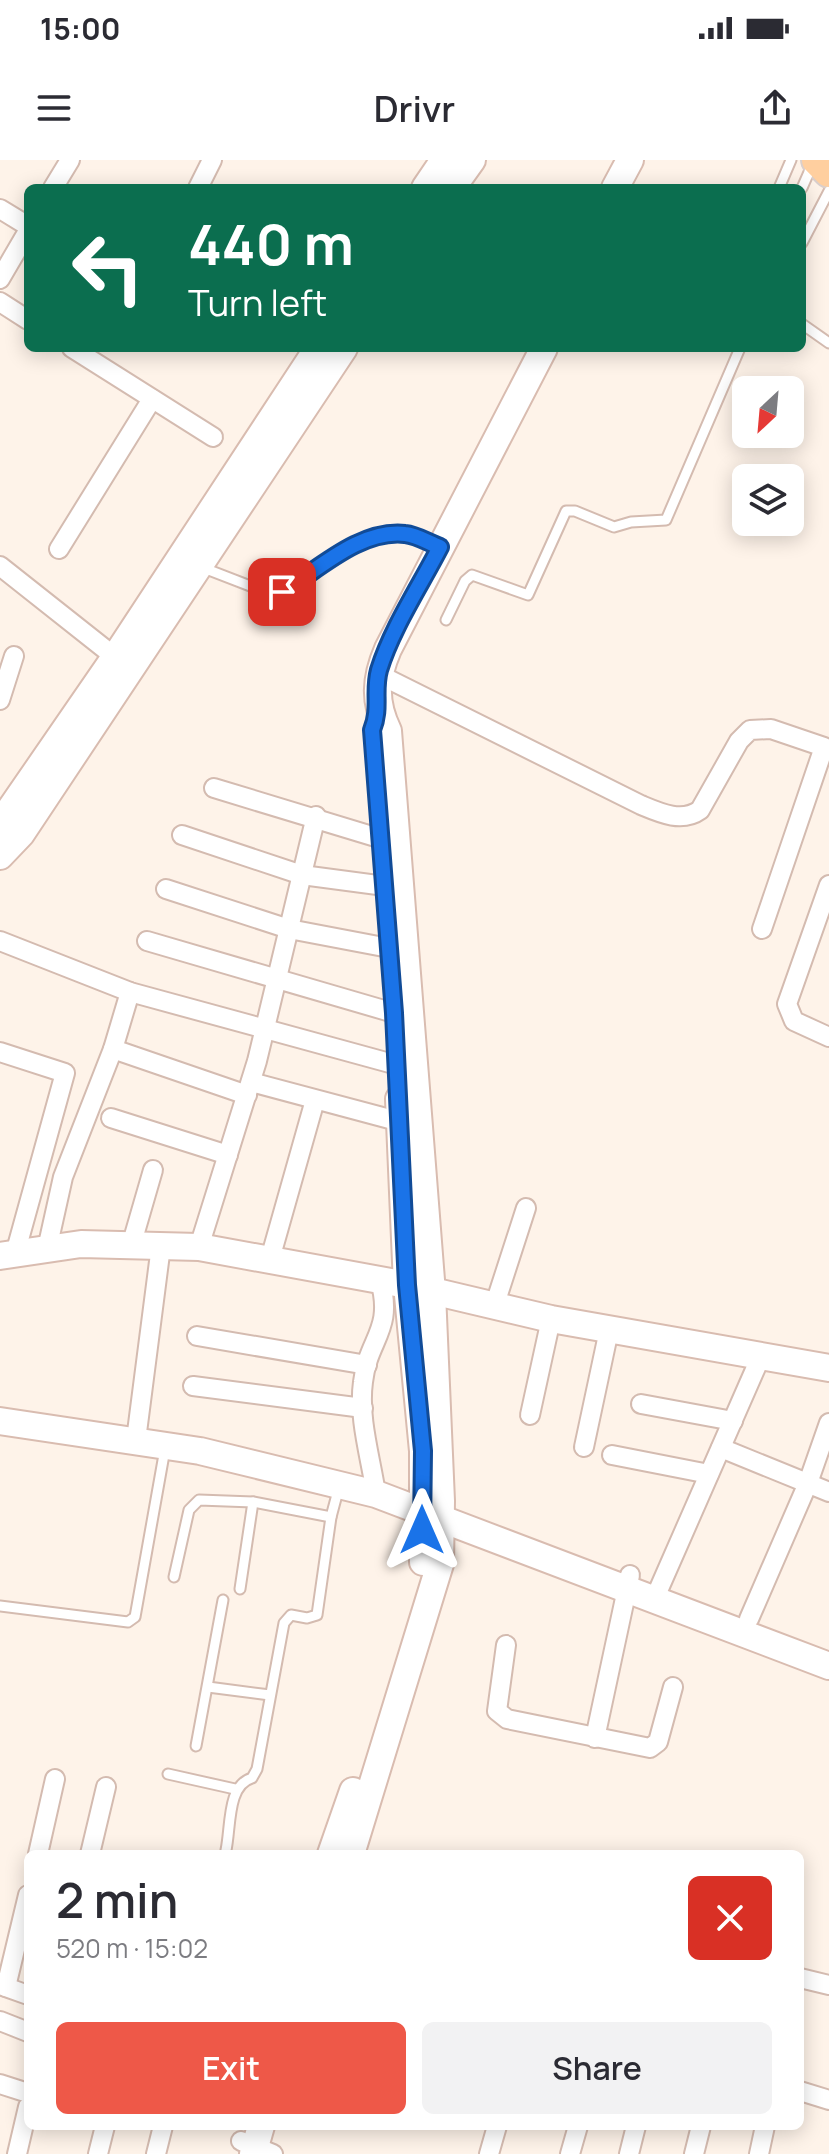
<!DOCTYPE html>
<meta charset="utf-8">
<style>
body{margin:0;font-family:Manrope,sans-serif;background:#f2f2f3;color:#2b2b33;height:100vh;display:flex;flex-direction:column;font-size:30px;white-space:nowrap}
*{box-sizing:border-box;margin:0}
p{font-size:26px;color:#7c7c81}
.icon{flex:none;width:44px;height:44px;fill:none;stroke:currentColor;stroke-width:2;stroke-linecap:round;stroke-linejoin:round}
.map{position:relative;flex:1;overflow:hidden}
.side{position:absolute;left:24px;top:1690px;width:780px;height:280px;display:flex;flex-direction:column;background:#fff;border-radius:12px;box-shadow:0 4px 20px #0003}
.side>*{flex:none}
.banner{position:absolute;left:24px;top:24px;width:782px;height:168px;border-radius:12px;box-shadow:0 4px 20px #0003;background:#0b6e4f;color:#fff;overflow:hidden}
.needle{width:52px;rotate:206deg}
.buttons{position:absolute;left:732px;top:216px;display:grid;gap:16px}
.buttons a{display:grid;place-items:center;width:72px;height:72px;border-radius:12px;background:#fff;box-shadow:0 4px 20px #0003;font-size:40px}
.pin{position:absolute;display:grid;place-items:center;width:68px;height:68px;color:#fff;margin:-34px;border-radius:16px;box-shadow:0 4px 12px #0006}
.me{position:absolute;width:88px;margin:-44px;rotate:0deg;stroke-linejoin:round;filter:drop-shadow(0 0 6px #0008)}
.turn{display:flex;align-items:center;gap:28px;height:168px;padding:0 32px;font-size:36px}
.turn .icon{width:104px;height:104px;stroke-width:2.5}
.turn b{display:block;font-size:56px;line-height:68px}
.round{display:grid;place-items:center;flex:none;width:84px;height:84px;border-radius:12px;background:#f2f2f3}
.overview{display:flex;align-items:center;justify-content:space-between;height:136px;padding:0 32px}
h1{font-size:48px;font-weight:600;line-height:60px}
.primary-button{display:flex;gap:16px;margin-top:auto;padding:16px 32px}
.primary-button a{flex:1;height:92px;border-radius:12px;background:#ee5848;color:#fff;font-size:32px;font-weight:600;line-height:92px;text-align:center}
.primary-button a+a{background:#f2f2f3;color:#2b2b33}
.status{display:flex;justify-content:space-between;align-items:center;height:56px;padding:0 40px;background:#fff;direction:ltr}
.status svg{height:22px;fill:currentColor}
header{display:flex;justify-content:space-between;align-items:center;height:104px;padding:0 32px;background:#fff;font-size:36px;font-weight:600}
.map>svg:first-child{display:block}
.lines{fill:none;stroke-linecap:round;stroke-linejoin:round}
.lane-casing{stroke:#d4bbb0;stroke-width:13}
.street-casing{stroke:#d4bbb0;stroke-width:22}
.secondary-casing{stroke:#d9bcb0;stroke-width:30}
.primary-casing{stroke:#dacfcc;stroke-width:34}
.lane{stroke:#fff;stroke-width:9}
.street{stroke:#fff;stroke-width:18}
.secondary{stroke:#fff;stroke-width:26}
.primary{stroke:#ffcf9f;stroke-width:30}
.route-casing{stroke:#114b97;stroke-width:20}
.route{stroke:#1a73e8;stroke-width:14}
</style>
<div class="status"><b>15:00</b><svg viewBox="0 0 49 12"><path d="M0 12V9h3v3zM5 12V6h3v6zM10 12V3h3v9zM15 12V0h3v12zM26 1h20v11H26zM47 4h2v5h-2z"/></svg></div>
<header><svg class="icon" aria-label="menu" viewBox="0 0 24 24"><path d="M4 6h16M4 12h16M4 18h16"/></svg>Drivr<svg class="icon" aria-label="share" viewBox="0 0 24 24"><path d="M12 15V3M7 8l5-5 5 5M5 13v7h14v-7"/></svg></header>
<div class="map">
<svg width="829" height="1994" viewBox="0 0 829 1994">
<rect width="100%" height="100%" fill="#fef3e9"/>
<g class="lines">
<g class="lane-casing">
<g id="lane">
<polyline points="779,28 791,0"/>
<polyline points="802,28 813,3"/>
<polyline points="802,83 829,31"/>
<polyline points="802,164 829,183"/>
<path d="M 201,407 L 271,434 L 282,432 C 317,410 363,366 408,374 C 417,376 428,382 437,386"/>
<polyline points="446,460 465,421 472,415 528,435 566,351 575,351 614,367 631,362 666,360 740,188"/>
<polyline points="174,1417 189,1350 199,1340 253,1342 331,1357"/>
<polyline points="240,1429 253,1342"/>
<polyline points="0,1446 128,1462 135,1457 165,1289"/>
<polyline points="208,1527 270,1535"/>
<polyline points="196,1586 223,1440"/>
<polyline points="168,1614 235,1629"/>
<path d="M 226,1690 C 231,1667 227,1625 252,1618 L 257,1609 L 284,1463 L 291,1455 L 307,1458 L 317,1455 L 331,1357 L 339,1327"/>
</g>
</g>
<g class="street-casing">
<g id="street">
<polyline points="53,28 70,0"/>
<polyline points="198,28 212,0"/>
<polyline points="0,49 28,66"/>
<polyline points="0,119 28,71"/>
<polyline points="0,142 28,160"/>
<polyline points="72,188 213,277"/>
<polyline points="59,389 152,239"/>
<polyline points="0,406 115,497"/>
<path d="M 378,514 L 641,645 C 660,653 682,663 700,650 L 739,581 L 750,570 L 771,569 L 824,587 L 762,769"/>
<polyline points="0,540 14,496"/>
<polyline points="214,628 382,679"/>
<polyline points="182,675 302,715 385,726"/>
<polyline points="829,725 787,844 794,861 829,877"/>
<polyline points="166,729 289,769 389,788"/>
<polyline points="0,781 130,832 397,905"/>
<polyline points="147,781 394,853"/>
<polyline points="113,889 247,935"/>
<polyline points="0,892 65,913 15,1094"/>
<polyline points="251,922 401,962"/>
<polyline points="111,958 228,995"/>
<polyline points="131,1086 153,1010"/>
<polyline points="199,1087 257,901 316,656"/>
<polyline points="47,1089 63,1017 113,889 130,832"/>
<polyline points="270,1099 315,940"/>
<polyline points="494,1147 526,1048"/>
<polyline points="197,1176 367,1205"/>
<polyline points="193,1226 363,1248"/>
<polyline points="641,1244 733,1261"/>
<polyline points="530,1255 551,1159"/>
<polyline points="136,1280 161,1086"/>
<polyline points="584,1287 609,1170"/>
<polyline points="721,1288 829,1332"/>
<polyline points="612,1295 709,1314"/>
<path d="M 376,1334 C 371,1299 358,1258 363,1222 C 368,1178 394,1171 380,1120"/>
<polyline points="654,1440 761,1196"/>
<polyline points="749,1459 808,1323 829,1263"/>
<polyline points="506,1485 497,1551 507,1559 650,1588 658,1582 673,1527"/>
<polyline points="595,1578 630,1415"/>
<polyline points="38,1694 55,1619"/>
<polyline points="90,1694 106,1627"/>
<polyline points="800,1818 829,1825"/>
<polyline points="0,1825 28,1835"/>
<polyline points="6,1827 28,1735"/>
<polyline points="0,1861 28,1872"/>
<polyline points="0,1924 28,1933"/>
<polyline points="800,1931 829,1940"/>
<polyline points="241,1981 273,1994"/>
<polyline points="17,1994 28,1947"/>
<polyline points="98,1994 105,1966"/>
<polyline points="156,1994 163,1966"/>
<polyline points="489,1994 497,1966"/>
<polyline points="570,1994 578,1966"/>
<polyline points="629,1994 636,1966"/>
<polyline points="694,1994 701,1966"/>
<polyline points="759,1994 765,1966"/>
</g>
</g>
<g class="secondary-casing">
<g id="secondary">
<polyline points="425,28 444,0"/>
<polyline points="452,28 472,0"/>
<polyline points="615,28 630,0"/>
<polyline points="0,664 115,497 318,188"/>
<polyline points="0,696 21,674 344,188"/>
<polyline points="399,939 407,1125 423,1291 423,1402"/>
<polyline points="0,1096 81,1084 199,1087 407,1125 551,1159 829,1208"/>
<polyline points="0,1261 200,1291 376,1334 829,1506"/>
<polyline points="331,1694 353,1631"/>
<path d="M 351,1694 L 440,1404 L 441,1341 L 432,1133 L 388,571 C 374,542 375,519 388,489 L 544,188"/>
<polyline points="253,1994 261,1966"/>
</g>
</g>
<g class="primary-casing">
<polyline id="primary" points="817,0 829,12"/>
</g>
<use href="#lane" class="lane"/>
<use href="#street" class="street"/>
<use href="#secondary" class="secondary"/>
<use href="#primary" class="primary"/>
</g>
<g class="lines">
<g class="route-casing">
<path id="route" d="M 282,432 C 318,410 360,369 405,374 C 417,375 429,383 440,387 C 420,426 392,468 379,510 C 373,532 381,548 372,570 L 394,853 L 407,1125 L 423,1291 L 422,1370"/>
</g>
<use href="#route" class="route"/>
</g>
</svg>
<div class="buttons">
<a><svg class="needle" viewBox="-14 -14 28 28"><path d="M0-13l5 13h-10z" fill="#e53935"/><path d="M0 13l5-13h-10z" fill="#7c7c81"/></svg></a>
<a><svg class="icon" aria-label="layers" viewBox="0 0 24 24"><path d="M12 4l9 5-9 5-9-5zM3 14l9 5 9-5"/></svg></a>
</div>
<div class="pin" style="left:282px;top:432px;background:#d93025"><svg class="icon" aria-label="arrive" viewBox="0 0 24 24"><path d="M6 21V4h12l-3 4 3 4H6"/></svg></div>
<svg class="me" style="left:422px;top:1370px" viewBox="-20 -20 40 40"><path d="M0-17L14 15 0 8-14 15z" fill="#1a73e8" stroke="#fff" stroke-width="4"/></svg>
<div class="banner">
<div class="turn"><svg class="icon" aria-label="left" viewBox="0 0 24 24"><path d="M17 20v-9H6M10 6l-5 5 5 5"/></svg><div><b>440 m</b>Turn left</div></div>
</div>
<section class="side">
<div class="overview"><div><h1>2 min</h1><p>520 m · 15:02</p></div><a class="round" style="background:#d93025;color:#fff"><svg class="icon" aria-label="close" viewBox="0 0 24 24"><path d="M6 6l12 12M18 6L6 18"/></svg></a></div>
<div class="primary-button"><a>Exit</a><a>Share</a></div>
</section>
</div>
